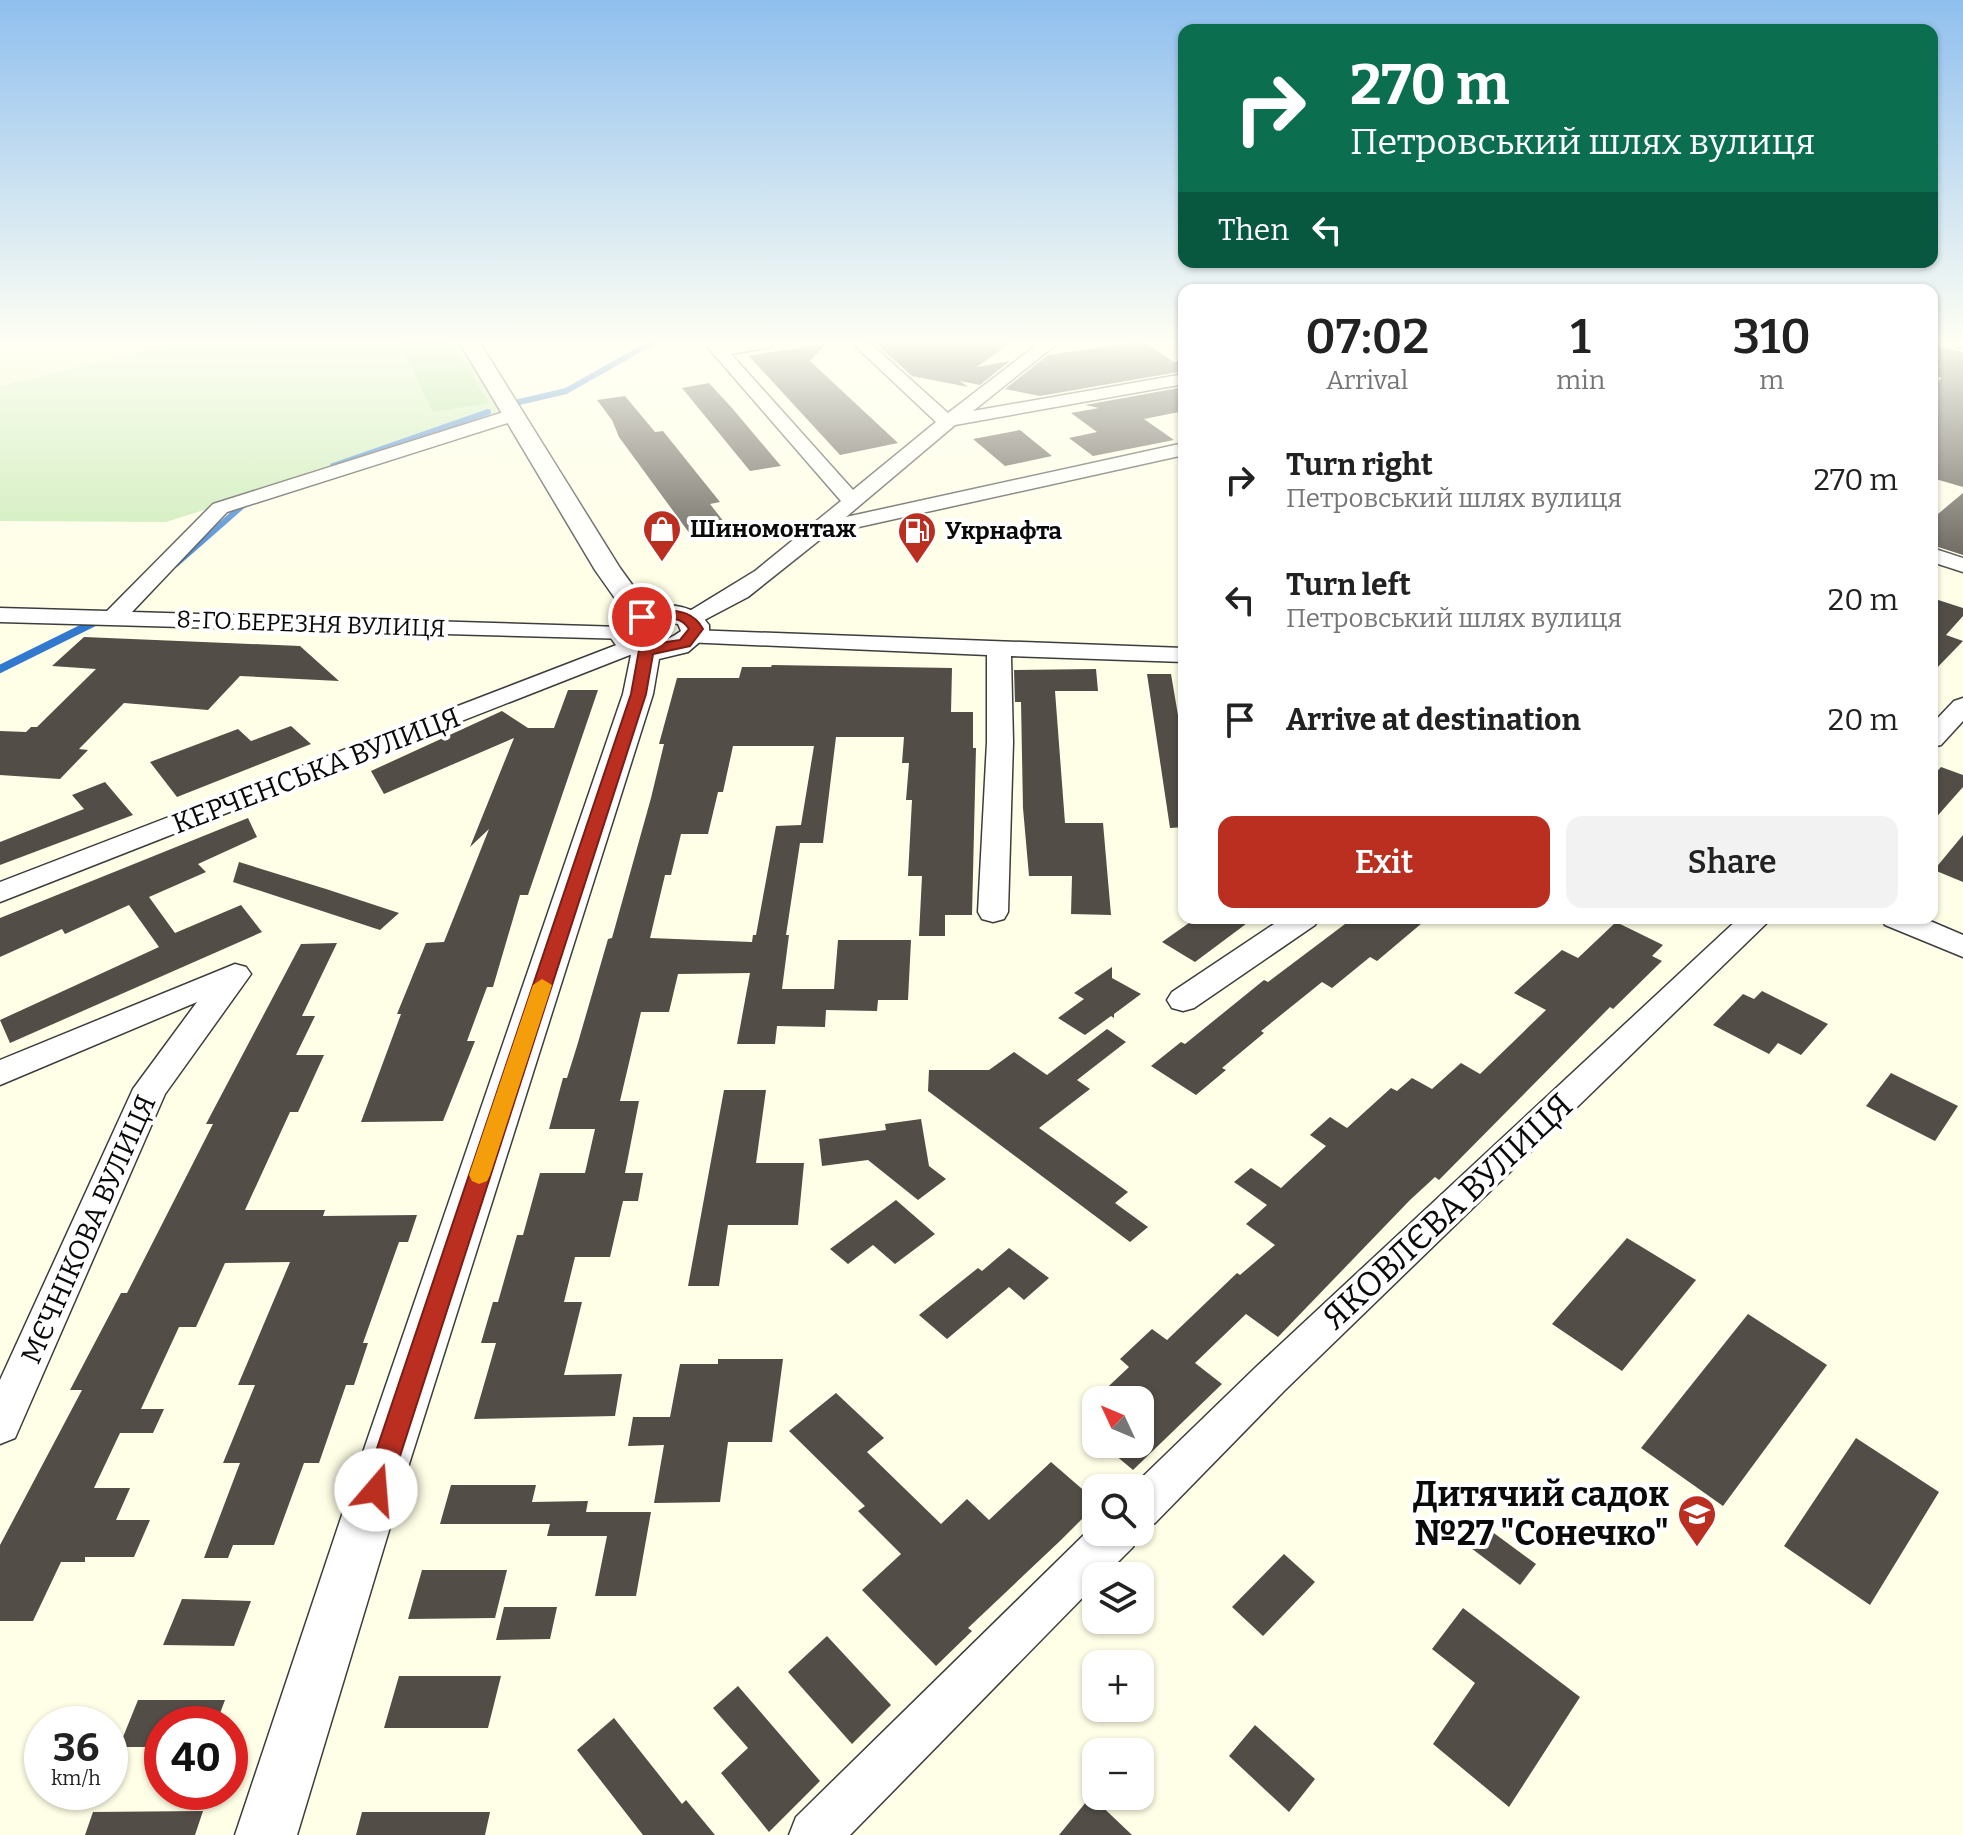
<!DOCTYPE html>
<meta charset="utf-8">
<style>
body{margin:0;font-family:Bitter,serif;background:#f2f2f2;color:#222;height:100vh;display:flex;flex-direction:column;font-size:30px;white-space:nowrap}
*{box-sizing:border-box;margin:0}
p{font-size:26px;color:#767676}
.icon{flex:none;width:44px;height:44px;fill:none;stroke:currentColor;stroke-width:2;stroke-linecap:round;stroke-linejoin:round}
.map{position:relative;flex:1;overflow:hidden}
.sheet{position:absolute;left:1178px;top:284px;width:760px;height:640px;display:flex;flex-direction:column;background:#fff;border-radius:16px;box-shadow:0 2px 6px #0004}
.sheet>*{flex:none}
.top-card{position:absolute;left:1178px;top:24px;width:760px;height:244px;border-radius:16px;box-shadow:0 2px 6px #0004;background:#0b6e4f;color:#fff;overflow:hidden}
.needle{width:52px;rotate:314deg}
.fabs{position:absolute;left:1082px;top:1386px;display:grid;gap:16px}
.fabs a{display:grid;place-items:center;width:72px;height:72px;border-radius:16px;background:#fff;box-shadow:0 2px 6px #0004;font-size:40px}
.speed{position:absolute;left:24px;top:1706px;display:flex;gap:16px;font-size:40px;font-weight:700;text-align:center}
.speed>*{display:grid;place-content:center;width:104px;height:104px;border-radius:50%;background:#fff;box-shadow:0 2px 6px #0004;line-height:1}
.speed small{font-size:20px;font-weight:400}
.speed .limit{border:12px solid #d22;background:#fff;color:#111}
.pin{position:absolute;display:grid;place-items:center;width:68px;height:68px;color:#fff;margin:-34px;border:4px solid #fff;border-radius:50%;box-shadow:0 2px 8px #0007}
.me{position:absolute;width:88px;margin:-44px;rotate:18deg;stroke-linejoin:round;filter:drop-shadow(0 0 6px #0008)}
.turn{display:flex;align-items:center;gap:28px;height:168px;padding:0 40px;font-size:36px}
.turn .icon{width:104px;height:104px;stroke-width:2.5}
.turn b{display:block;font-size:56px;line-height:68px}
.then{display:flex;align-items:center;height:76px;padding:0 40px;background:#0003;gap:16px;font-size:30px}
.eta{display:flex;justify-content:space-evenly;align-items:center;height:136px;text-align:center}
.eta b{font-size:48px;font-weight:600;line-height:56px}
.primary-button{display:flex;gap:16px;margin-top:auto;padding:16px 40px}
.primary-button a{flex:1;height:92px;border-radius:16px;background:#bb2f21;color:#fff;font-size:32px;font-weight:600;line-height:92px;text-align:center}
.primary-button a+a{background:#f2f2f2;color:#222}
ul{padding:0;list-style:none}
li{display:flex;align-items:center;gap:24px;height:120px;padding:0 40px}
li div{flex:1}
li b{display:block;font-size:30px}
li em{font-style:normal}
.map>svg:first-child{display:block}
.farmland{fill:#f2f4c7}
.green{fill:#c6e9b1}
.forest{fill:#a6da90}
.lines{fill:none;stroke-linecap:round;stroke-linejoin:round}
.stream-far1{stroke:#3079cf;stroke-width:6}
.stream{stroke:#3079cf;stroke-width:8}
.building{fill:#524d46;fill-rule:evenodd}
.minor-casing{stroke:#3d3d3d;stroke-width:3}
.tertiary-casing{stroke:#3d3d3d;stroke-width:3}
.minor{fill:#fff;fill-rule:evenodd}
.tertiary{fill:#fff;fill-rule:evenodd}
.route{fill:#bb2f21;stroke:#7a1f15;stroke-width:2}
.slow{fill:#f59e0b}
.labels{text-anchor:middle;stroke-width:8;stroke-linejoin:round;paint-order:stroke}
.far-poi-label{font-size:24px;font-weight:bold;fill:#0a0a0a;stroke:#fff;text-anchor:start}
.far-street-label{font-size:24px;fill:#0a0a0a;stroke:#fff}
.street-label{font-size:28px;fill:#0a0a0a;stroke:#fff}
.near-street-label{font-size:34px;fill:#0a0a0a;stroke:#fff}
.near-poi-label{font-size:34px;font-weight:bold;fill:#0a0a0a;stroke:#fff;text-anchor:end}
</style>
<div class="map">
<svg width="1963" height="1835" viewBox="0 0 1963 1835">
<rect width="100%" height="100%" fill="#fffee6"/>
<polygon class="farmland" points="0,343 177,343 0,386"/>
<polygon class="green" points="177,343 461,343 505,415 166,522 0,521 0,386"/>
<polygon class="forest" points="399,343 452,343 489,403 433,412"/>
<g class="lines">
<g class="stream-far1">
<polyline points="515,403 566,391 651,343"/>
<polyline points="333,466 488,412"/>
<polyline points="176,564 249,500"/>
</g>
<polyline class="stream" points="0,669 95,622"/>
</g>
<g class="building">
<polygon points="827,343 810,361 898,443 840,455 749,356"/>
<polygon points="875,343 1010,343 977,367 1010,361 980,385 960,381 968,387 912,376"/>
<polygon points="1131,343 1145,343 1174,362 1184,360 1184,371 1040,396 1005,389 1048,355"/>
<polygon points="1932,345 1963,352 1963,487 1932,478 1932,386 1942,378 1932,375"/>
<polygon points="709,383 732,408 781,466 750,471 682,388"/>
<polygon points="1184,387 1184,411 1144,419 1174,440 1093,456 1069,438 1097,432 1071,413 1099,408 1085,405"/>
<polygon points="625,396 655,432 663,431 720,502 710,504 728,527 690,534 619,437 612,420 597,400"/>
<polygon points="1020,430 1052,456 1005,466 973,439"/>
<polygon points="1963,493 1963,555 1932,545 1932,519"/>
<polygon points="1932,598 1963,608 1963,616 1946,635 1963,641 1932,673"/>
<polygon points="84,637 300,646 339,681 240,676 208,710 124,703 79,749 88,750 60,779 0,775 0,731 26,732 31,727 37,727 96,669 52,666"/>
<path d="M 772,665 L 952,668 L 951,712 L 973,712 L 973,748 L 976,748 L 972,915 L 945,915 L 945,936 L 919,936 L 922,876 L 908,876 L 912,800 L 906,800 L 909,763 L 902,763 L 904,737 L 836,737 L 823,843 L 800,843 L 786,935 L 789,935 L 782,989 L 834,989 L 838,940 L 911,940 L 908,1000 L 878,1000 L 877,1011 L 826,1010 L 825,1027 L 777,1026 L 775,1044 L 737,1044 L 750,973 L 678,974 L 669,1012 L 641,1012 L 620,1101 L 639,1101 L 625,1173 L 643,1173 L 638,1201 L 623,1201 L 610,1257 L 575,1257 L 564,1302 L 582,1302 L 564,1375 L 622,1374 L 615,1416 L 474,1419 L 496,1343 L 481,1343 L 493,1302 L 498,1302 L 517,1235 L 523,1235 L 540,1173 L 585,1173 L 595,1129 L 549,1129 L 563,1078 L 567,1078 L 577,1046 L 608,939 L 612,938 L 651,798 L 664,744 L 659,744 L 677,678 L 739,678 L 742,667 L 771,667 ZM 733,746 L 814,746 L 801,825 L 776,826 L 756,935 L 753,935 L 752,942 L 650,938 L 665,875 L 671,875 L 681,834 L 708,834 L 718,792 L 723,792 Z"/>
<polygon points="1096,669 1098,691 1055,691 1065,823 1103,823 1111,915 1071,914 1072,876 1029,876 1023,808 1021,702 1015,702 1014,670"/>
<polygon points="1147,674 1171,674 1180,727 1184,727 1184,827 1170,828"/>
<polygon points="568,690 598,690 528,895 520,895 493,987 487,987 467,1041 475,1041 443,1121 361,1122 401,1014 397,1014 426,943 444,942 489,829 470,847 514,738 384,794 371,771 502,711 528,728 554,728"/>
<polygon points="291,726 311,744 177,797 150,762 238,729 251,741"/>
<polygon points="1941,767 1963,775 1963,787 1932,822 1932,777"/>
<polygon points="105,782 133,815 0,865 0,842 84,809 72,795"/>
<polygon points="248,818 257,837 198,864 206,872 149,897 175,933 241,905 262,932 10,1043 0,1020 159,947 129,905 65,934 62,929 0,957 0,918"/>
<polygon points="1963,835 1963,882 1934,870"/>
<polygon points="239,862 326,889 399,913 380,930 233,882"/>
<polygon points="1196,918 1254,918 1195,962 1162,942"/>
<polygon points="1353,918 1428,918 1377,961 1370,957 1332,988 1322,982 1261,1031 1264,1033 1222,1068 1226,1070 1196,1095 1151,1066 1181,1042 1185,1044 1264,980 1268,982"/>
<polygon points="1616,922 1663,945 1652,956 1662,961 1613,1009 1610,1007 1439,1180 1435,1177 1410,1200 1278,1337 1246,1314 1195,1363 1222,1384 1133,1470 1102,1444 1140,1444 1140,1400 1094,1400 1129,1367 1120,1359 1152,1329 1167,1340 1237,1273 1240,1275 1275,1245 1246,1224 1267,1205 1234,1182 1251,1168 1281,1188 1326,1146 1310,1135 1330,1117 1347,1128 1391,1088 1397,1091 1412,1078 1432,1089 1461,1063 1480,1074 1546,1010 1514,993 1562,950 1578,958"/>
<polygon points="337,943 302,1016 315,1016 296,1055 324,1055 298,1112 290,1112 245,1210 325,1210 323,1216 417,1215 408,1242 399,1242 363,1343 368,1343 354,1385 346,1385 319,1463 304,1463 274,1545 233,1545 228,1558 204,1558 240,1463 223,1463 255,1385 238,1385 290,1262 225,1263 196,1327 179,1327 141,1409 164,1409 153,1433 120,1433 94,1488 130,1488 116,1520 150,1520 134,1557 85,1557 85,1562 61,1562 33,1621 0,1621 0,1545 82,1390 70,1390 121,1293 127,1293 213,1124 206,1124 301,944"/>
<polygon points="1112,967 1112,978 1141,994 1114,1014 1114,1018 1111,1016 1085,1035 1058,1018 1084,999 1074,993"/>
<polygon points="1762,991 1828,1024 1801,1055 1778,1043 1769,1054 1713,1025 1743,994 1754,999"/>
<polygon points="1107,1029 1126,1042 1077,1080 1090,1089 1039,1128 1128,1192 1115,1203 1148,1227 1130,1242 928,1091 929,1070 989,1070 1014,1052 1047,1075"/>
<polygon points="1891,1073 1958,1106 1935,1141 1866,1106"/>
<polygon points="724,1090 766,1090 756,1163 804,1163 798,1225 728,1225 719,1286 688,1286"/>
<polygon points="921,1119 929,1166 946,1179 918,1200 868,1160 822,1166 819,1139 886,1130 885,1124"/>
<polygon points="896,1200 935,1234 895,1264 873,1245 848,1264 830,1249"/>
<polygon points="1627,1238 1696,1280 1622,1371 1552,1324"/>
<polygon points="1009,1248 1049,1278 1024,1300 1009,1287 947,1339 919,1315 978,1268 982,1271"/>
<polygon points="1748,1314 1827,1365 1723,1506 1641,1448"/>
<polygon points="718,1359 783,1359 772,1442 728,1442 720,1502 654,1503 664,1445 628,1446 633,1417 670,1417 680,1364 718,1364"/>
<polygon points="836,1393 884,1438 867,1452 941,1524 967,1499 989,1520 1051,1462 1096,1501 1096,1505 1061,1540 968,1628 972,1631 936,1666 862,1590 901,1554 858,1511 865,1506 789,1431"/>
<polygon points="1856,1438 1939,1492 1870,1605 1784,1546"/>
<polygon points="451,1485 536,1485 532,1502 588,1501 586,1512 651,1512 636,1596 595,1596 607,1536 547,1536 550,1524 440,1524"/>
<polygon points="1487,1528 1536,1564 1520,1585 1471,1548"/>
<polygon points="1284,1554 1315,1582 1263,1636 1232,1607"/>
<polygon points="422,1570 507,1570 495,1618 408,1619"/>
<polygon points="182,1599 251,1601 234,1646 163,1645"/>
<polygon points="504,1607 557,1607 550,1639 496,1640"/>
<polygon points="1463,1608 1580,1697 1509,1807 1433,1744 1475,1683 1432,1649"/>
<polygon points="827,1636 891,1705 852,1744 788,1672"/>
<polygon points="399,1676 501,1676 488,1728 384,1728"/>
<polygon points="738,1686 820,1781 769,1832 721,1773 748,1748 713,1708"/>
<polygon points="138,1700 225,1700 216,1724 162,1724 162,1747 119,1747"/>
<polygon points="614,1718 682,1804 686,1800 715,1835 643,1835 577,1750"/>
<polygon points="1255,1725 1315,1779 1289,1812 1229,1756"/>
<polygon points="1091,1796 1132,1835 1059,1835"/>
<polygon points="203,1811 195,1835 85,1835 93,1812"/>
<polygon points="362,1812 490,1812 485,1835 356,1835"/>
</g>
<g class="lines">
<g class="minor-casing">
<g id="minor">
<polygon points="704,343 773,343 771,347 731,354 853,490 936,422 852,343 870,343 948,413 1039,343 1058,343 973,411 1184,374 1184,384 955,425 846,517 1184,443 1184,455 827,534 748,597 691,627 683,625 679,620 683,615 755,571 841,501"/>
<polygon points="1954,343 1963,343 1963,348 1956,347"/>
<polygon points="513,409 522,415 520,419 227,512 132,612 622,627 630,629 634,634 630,639 0,622 0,608 107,611 213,504"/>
<polygon points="1932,548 1963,558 1963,572 1932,562"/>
<polygon points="692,630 1184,648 1184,662 1011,656 1013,742 1008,912 1004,919 993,922 982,919 978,912 987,742 987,655 684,642 680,637 684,632"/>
<polygon points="632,639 640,641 644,646 640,651 0,902 0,882"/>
<polygon points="1963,698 1963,721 1941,745 1932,747 1932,724 1954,701"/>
<polygon points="1283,918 1319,918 1315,925 1194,1008 1183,1011 1172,1008 1167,1000 1172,992"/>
<polygon points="1739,918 1772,918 1284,1391 1155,1523 1140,1529 1140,1488 1131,1488 1256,1367"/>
<polygon points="1881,918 1923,918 1963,935 1963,957 1885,925"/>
<polygon points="235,964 246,967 251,974 165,1094 15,1438 0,1444 0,1380 133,1089 197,1002 0,1085 0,1060"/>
<polygon points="1096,1523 1096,1532 1139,1532 1133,1547 1104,1576 1096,1576 1096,1584 850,1835 789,1835 796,1817"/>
</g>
</g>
<g class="tertiary-casing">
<path id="tertiary" d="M 460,343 L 480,343 L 620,568 L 649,608 C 671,602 696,606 709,625 L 709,634 L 688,652 L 659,659 L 653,694 L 410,1461 L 297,1835 L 235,1835 L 360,1461 L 623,694 L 631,655 L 618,648 L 608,634 L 626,614 L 595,570 ZM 661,621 L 678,624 L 681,631 C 666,642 652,646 637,634 L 644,626 Z"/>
</g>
<use href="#minor" class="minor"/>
<use href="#tertiary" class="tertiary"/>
</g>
<linearGradient id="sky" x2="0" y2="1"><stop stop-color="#8fbfee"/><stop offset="0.57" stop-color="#fffff4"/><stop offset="1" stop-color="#fffff4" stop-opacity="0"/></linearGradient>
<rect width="1963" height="600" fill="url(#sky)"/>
<path class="route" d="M 661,609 C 679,611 694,612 703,629 L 690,646 L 653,654 L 646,694 L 389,1490 L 385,1498 L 376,1502 L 367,1498 L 363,1490 L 631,694 L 639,650 L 646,645 L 680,640 L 689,629 C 676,607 650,628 635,617 Z"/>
<polygon class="slow" points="542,979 552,985 490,1175 487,1181 479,1184 472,1181 469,1175 533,985"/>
<defs>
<g id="shop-pin" transform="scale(2)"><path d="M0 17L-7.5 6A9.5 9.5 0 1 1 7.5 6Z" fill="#bb2f21" stroke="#fff"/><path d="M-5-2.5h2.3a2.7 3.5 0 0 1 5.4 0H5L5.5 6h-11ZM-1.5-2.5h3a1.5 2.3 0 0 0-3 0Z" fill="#fff"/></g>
<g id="fuel-pin" transform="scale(2)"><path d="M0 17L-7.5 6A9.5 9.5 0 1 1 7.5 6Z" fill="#bb2f21" stroke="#fff"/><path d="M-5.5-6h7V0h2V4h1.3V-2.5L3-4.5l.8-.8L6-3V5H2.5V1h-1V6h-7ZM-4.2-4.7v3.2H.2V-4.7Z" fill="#fff"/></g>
<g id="school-pin" transform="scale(2)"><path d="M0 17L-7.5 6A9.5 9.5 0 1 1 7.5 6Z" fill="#bb2f21" stroke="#fff"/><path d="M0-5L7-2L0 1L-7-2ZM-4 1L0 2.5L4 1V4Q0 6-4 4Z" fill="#fff"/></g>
</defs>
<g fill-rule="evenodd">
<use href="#shop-pin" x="662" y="529"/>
<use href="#fuel-pin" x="917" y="531"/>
<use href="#school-pin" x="1697" y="1514"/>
</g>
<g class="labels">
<g class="far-poi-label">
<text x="690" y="537">Шиномонтаж</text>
<text x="945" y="539">Укрнафта</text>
</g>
<g class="far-street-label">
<text transform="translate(311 624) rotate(2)" y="8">8-ГО БЕРЕЗНЯ ВУЛИЦЯ</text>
</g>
<g class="street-label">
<text transform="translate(316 770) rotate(-21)" y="10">КЕРЧЕНСЬКА ВУЛИЦЯ</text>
<text transform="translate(88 1229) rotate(-66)" y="10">МЄЧНІКОВА ВУЛИЦЯ</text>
</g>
<g class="near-street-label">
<text transform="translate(1447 1211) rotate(-43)" y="12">ЯКОВЛЄВА ВУЛИЦЯ</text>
</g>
<g class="near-poi-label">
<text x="1669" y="1506">Дитячий садок<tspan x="1669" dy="39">№27 "Сонечко"</tspan></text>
</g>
</g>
</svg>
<div class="fabs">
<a><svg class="needle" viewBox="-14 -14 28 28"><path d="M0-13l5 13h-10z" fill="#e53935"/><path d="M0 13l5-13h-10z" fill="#767676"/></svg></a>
<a><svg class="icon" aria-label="search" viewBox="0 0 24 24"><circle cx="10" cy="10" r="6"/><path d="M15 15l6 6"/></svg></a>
<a><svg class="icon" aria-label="layers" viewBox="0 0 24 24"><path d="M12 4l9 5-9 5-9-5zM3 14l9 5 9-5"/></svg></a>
<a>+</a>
<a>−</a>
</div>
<div class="speed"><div>36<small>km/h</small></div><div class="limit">40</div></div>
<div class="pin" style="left:642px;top:617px;background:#d93025"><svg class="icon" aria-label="arrive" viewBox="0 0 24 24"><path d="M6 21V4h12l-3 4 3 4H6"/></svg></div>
<svg class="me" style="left:376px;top:1490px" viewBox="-20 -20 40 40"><circle r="19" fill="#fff"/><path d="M0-13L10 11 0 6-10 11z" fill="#bb2f21"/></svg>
<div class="top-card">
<div class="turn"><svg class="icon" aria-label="right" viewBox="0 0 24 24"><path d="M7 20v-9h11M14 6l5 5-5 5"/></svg><div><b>270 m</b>Петровський шлях вулиця</div></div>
<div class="then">Then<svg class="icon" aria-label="left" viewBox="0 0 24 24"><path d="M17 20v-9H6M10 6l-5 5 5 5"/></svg></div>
</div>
<section class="sheet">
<div class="eta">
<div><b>07:02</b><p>Arrival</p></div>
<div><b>1</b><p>min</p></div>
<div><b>310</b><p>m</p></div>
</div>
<ul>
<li><svg class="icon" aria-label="right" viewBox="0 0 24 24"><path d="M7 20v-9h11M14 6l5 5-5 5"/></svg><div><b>Turn right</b><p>Петровський шлях вулиця</p></div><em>270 m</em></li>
<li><svg class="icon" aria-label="left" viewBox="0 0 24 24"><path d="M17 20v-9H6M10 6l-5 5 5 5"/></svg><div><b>Turn left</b><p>Петровський шлях вулиця</p></div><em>20 m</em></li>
<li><svg class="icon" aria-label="arrive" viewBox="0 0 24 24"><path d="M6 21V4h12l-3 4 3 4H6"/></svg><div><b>Arrive at destination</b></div><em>20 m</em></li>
</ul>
<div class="primary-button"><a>Exit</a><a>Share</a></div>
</section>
</div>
